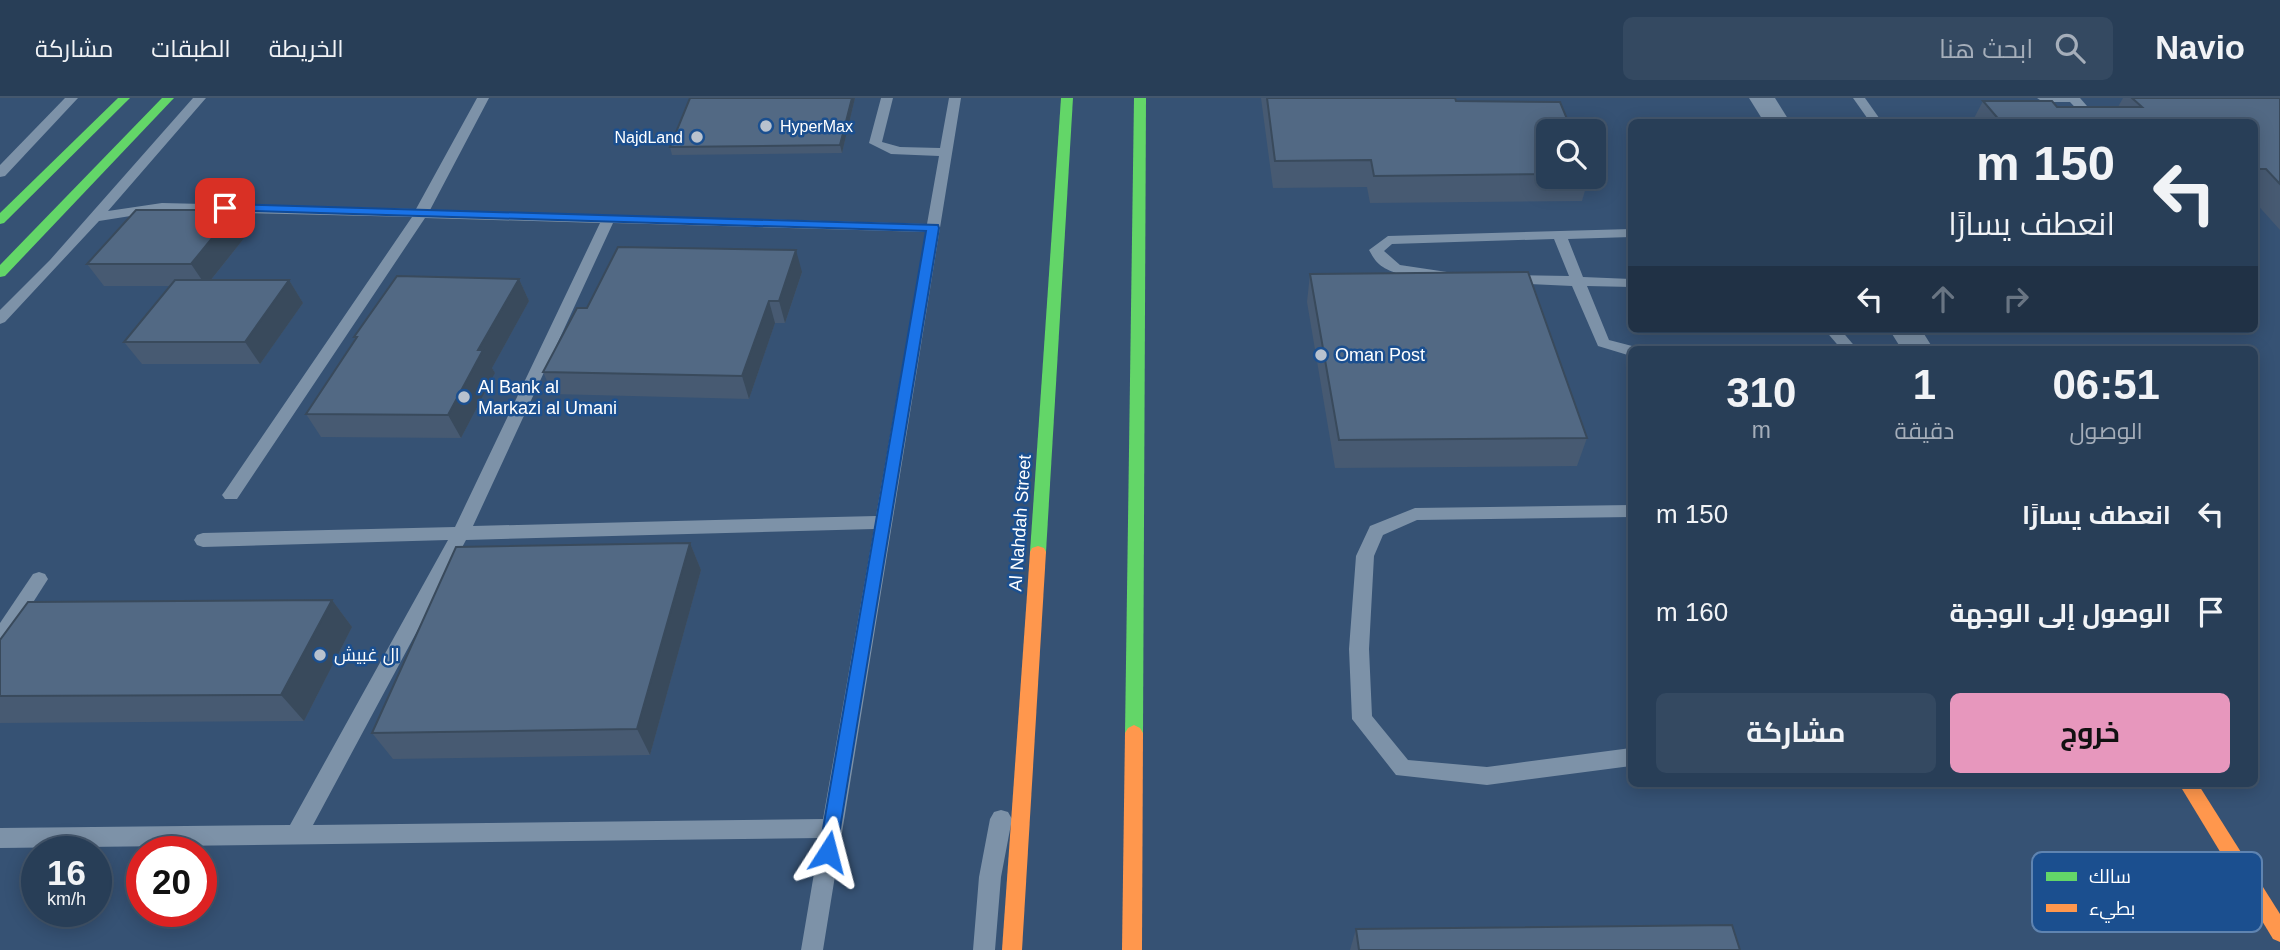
<!DOCTYPE html>
<html lang="ar">
<meta charset="utf-8">
<style>
body{margin:0;font-family:Helvetica,Cairo,sans-serif;background:#344961;color:#f1f3f6;direction:rtl;height:100vh;display:flex;flex-direction:column;font-size:26px;white-space:nowrap}
*{box-sizing:border-box;margin:0}
p{font-size:23px;color:#a5aeba}
.icon{flex:none;width:38px;height:38px;fill:none;stroke:currentColor;stroke-width:2;stroke-linecap:round;stroke-linejoin:round}
.map{position:relative;flex:1;overflow:hidden;direction:ltr}
.side{position:absolute;left:1628px;top:248px;width:630px;height:441px;display:flex;flex-direction:column;background:#283e57;border-radius:10px;box-shadow:0 4px 18px #0003,0 0 0 2px #44576d;direction:rtl}
.side>*{flex:none}
.hud{position:absolute;left:1628px;top:21px;width:630px;height:214px;border-radius:10px;box-shadow:0 4px 18px #0003,0 0 0 2px #44576d;direction:rtl;background:#283e57;color:#f1f3f6;overflow:hidden}
.tools{position:absolute;left:1536px;top:21px;display:grid;gap:14px}
.tools a{display:grid;place-items:center;width:70px;height:70px;border-radius:10px;background:#283e57;box-shadow:0 4px 18px #0003,0 0 0 2px #44576d;font-size:35px}
.speed{position:absolute;left:21px;top:738px;display:flex;gap:14px;font-size:35px;font-weight:700;text-align:center}
.speed>*{display:grid;place-content:center;width:91px;height:91px;border-radius:50%;background:#283e57;box-shadow:0 4px 18px #0003,0 0 0 2px #44576d;line-height:1}
.speed small{font-size:18px;font-weight:400}
.speed .limit{border:10px solid #d22;background:#fff;color:#111}
.pin{position:absolute;display:grid;place-items:center;width:60px;height:60px;color:#fff;margin:-30px;border-radius:14px;box-shadow:0 4px 10px #0006}
.me{position:absolute;width:77px;margin:-38px;rotate:9deg;stroke-linejoin:round;filter:drop-shadow(0 0 5px #0008)}
.turn{display:flex;align-items:center;gap:24px;height:147px;padding:0 28px;font-size:32px}
.turn .icon{width:91px;height:91px;stroke-width:2.5}
.turn b{display:block;font-size:49px;line-height:60px}
.lanes{display:flex;align-items:center;height:66px;padding:0 28px;background:#0003;justify-content:center;gap:35px;direction:ltr}
.lanes .off{opacity:.35}
.eta{display:flex;justify-content:space-evenly;align-items:center;height:119px;text-align:center}
.eta b{font-size:42px;font-weight:700;line-height:49px}
.cta{display:flex;gap:14px;margin-top:auto;padding:14px 28px}
.cta a{flex:1;height:80px;border-radius:10px;background:#e797bd;color:#111;font-size:28px;font-weight:700;line-height:80px;text-align:center}
.cta a+a{background:#344961;color:#f1f3f6}
ul{padding:0;list-style:none}
li{display:flex;align-items:center;gap:21px;height:98px;padding:0 28px}
li div{flex:1}
li b{display:block;font-size:26px}
li em{font-style:normal}
header{display:flex;align-items:center;gap:42px;box-sizing:border-box;height:98px;padding:0 35px;background:#283e57;border-bottom:2px solid #44576d}
header strong{font-size:33px}
nav{display:flex;gap:38px;margin-inline-start:auto;font-size:24px}
.search{width:490px;height:63px;background:#344961;display:flex;align-items:center;gap:18px;box-sizing:border-box;padding:0 24px;border-radius:10px;color:#a5aeba;font-size:26px}
.map>svg:first-child{display:block}
.lines{fill:none;stroke-linecap:round;stroke-linejoin:round}
.lane{fill:#7d92a8;fill-rule:evenodd}
.street{fill:#7d92a8;fill-rule:evenodd}
.fast{fill:#63d668;fill-rule:evenodd}
.slow{fill:#ff974d;fill-rule:evenodd}
.wall{fill:#475a72}
.shaded-wall{fill:#394a5c}
.building{fill:#526984;stroke:#394a5c;stroke-width:2}
.route{fill:#1a73e8;stroke:#114b97;stroke-width:2}
.poi-dot{fill:#b9c2ce;stroke:#1b4f8f;stroke-width:2.5}
.labels{text-anchor:middle;stroke-width:5;stroke-linejoin:round;paint-order:stroke}
.far-poi-label{font-size:16px;fill:#fff;stroke:#1b4f8f;text-anchor:start}
.poi-label{font-size:18px;fill:#fff;stroke:#1b4f8f;text-anchor:start}
.street-label{font-size:18px;fill:#fff;stroke:#1b4f8f}
.key{fill:#1b4f8f;stroke:#5f84b1;stroke-width:2}
.key-label{font-size:19px;fill:#fff}
</style>
<header>
<strong>Navio</strong>
<div class="search"><svg class="icon" aria-label="search" viewBox="0 0 24 24"><circle cx="10" cy="10" r="6"/><path d="M15 15l6 6"/></svg>ابحث هنا</div>
<nav><a>الخريطة</a><a>الطبقات</a><a>مشاركة</a></nav>
</header>
<div class="map">
<svg width="2280" height="852" viewBox="0 0 2280 852">
<rect width="100%" height="100%" fill="#365274"/>
<g class="lines">
<g class="lane">
<polygon points="65,0 78,0 5,78 0,79 0,67"/>
<path d="M 193,0 L 206,0 L 108,113 L 162,105 L 416,111 L 477,0 L 489,0 L 430,112 L 927,126 L 939,58 L 891,56 L 869,45 L 881,0 L 893,0 L 882,44 L 900,49 L 940,50 L 949,0 L 961,0 L 823,852 L 801,852 L 820,740 L 0,750 L 0,730 L 290,727 L 448,442 L 203,449 L 197,447 L 194,442 L 197,437 L 203,435 L 455,429 L 600,125 L 425,120 L 237,401 L 225,401 L 222,397 L 225,393 L 412,119 L 162,113 L 99,123 L 5,224 L 0,226 L 0,212 L 50,162 ZM 613,125 L 926,134 L 876,418 L 473,428 ZM 874,431 L 823,721 L 313,727 L 466,442 Z"/>
<polygon points="1853,0 1865,0 1882,24 1870,24"/>
<polygon points="2037,0 2080,0 2101,24 2089,24 2070,4 2043,4"/>
<path d="M 1631,131 L 1631,139 L 1568,141 L 1583,179 L 1631,181 L 1631,189 L 1587,188 L 1609,242 L 1636,249 L 1638,252 L 1631,252 L 1631,258 L 1598,248 L 1572,188 L 1509,185 L 1502,181 L 1509,177 L 1569,178 L 1554,141 L 1392,146 L 1384,153 L 1400,167 L 1447,174 L 1449,177 C 1438,187 1396,178 1383,169 C 1376,165 1373,159 1369,152 L 1388,138 Z"/>
<polygon points="1824,231 1840,231 1858,252 1842,252"/>
<polygon points="1631,407 1631,419 1417,422 1383,437 1374,458 1369,551 1372,618 1408,662 1487,669 1631,650 1631,668 1487,687 1396,677 1352,621 1349,551 1356,458 1370,428 1415,410"/>
<polygon points="39,474 45,476 48,481 7,545 0,548 0,525 33,476"/>
<polygon points="1001,712 1008,714 1012,721 1001,779 995,852 973,852 979,779 990,721 994,714"/>
</g>
<g class="street">
<polygon points="1749,0 1775,0 1790,24 1764,24"/>
<polygon points="1889,231 1921,231 1934,252 1902,252"/>
</g>
<g class="fast">
<polygon points="118,0 130,0 4,125 0,126 0,115"/>
<polygon points="162,0 174,0 5,178 0,179 0,167"/>
<polygon points="1061,0 1073,0 1046,454 1044,458 1032,458 1030,454"/>
<polygon points="1134,0 1146,0 1143,635 1140,640 1134,643 1128,640 1125,635"/>
</g>
<g class="slow">
<polygon points="1038,448 1044,450 1046,454 1022,852 1002,852 1030,454 1032,450"/>
<polygon points="1134,627 1140,630 1143,635 1142,852 1122,852 1125,635 1128,630"/>
<polygon points="2179,686 2198,686 2280,816 2280,844 2273,841"/>
</g>
</g>
<g class="wall">
<polygon points="855,0 842,55 672,57 670,49"/>
<polygon points="1261,0 1455,0 1456,3 1549,33 1549,79 1589,79 1582,103 1370,105 1367,89 1273,90"/>
<polygon points="2123,0 2280,0 2280,132 2254,103 2254,24 1972,24 1983,3 2057,9 2118,9"/>
<polygon points="235,112 249,134 211,182 289,182 303,205 260,266 142,266 124,244 170,188 104,188 87,166"/>
<polygon points="802,174 785,225 775,225 749,301 553,296 543,274 587,210"/>
<polygon points="1310,176 1587,340 1577,368 1335,370 1307,204"/>
<polygon points="519,181 529,203 492,270 495,275 461,340 321,339 306,316 355,241 354,239"/>
<polygon points="690,445 701,472 650,657 393,661 372,635"/>
<polygon points="332,502 352,529 304,623 0,625 0,542"/>
<polygon points="1356,831 1740,852 1350,852"/>
</g>
<g class="shaded-wall">
<polygon points="852,0 855,0 842,55 840,47"/>
<polygon points="235,112 249,134 206,188 191,166"/>
<polygon points="796,152 802,174 785,225 779,203"/>
<polygon points="519,181 529,203 492,270 495,275 461,340 448,317 478,252"/>
<polygon points="289,182 303,205 260,266 245,244"/>
<polygon points="769,203 775,225 749,301 742,278"/>
<polygon points="690,445 701,472 650,657 637,631"/>
<polygon points="332,502 352,529 304,623 281,597"/>
</g>
<g class="building">
<polygon points="690,0 852,0 840,47 670,49"/>
<polygon points="1267,0 1455,0 1456,3 1560,4 1572,33 1549,33 1549,76 1374,78 1371,62 1275,63"/>
<polygon points="2132,0 2280,0 2280,86 2266,71 2254,71 2254,24 2001,24 1983,3 2052,3 2057,9 2142,9"/>
<polygon points="136,112 235,112 191,166 87,166"/>
<polygon points="618,149 796,152 779,203 769,203 742,278 543,274 577,210 587,210"/>
<polygon points="1528,174 1587,340 1339,342 1310,176"/>
<polygon points="397,178 519,181 478,252 483,252 448,317 306,316 357,239 354,239"/>
<polygon points="175,182 289,182 245,244 124,244"/>
<polygon points="690,445 637,631 372,635 456,449"/>
<polygon points="332,502 281,597 0,598 0,542 28,504"/>
<polygon points="1732,827 1740,852 1359,852 1356,831"/>
</g>
<polygon class="route" points="225,106 938,127 939,130 835,761 828,763 822,761 819,754 926,133 220,112 219,110"/>
<g class="poi-dot">
<circle cx="766" cy="28" r="7"/>
<circle cx="697" cy="39" r="7"/>
<circle cx="1321" cy="257" r="7"/>
<circle cx="464" cy="299" r="7"/>
<circle cx="320" cy="557" r="7"/>
</g>
<g class="labels">
<g class="far-poi-label">
<text x="780" y="34">HyperMax</text>
<text x="683" y="45" text-anchor="end">NajdLand</text>
</g>
<g class="poi-label">
<text x="1335" y="263">Oman Post</text>
<text x="478" y="295">Al Bank al<tspan x="478" dy="21">Markazi al Umani</tspan></text>
<text x="334" y="563">ال غبيش</text>
</g>
<g class="street-label">
<text transform="translate(1020 425) rotate(-86)" y="6">Al Nahdah Street</text>
</g>
</g>
<rect x="2032" y="754" width="230" height="80" rx="10" class="key"/>
<rect x="2046" y="774" width="31" height="9" fill="#63d668"/>
<rect x="2046" y="806" width="31" height="8" fill="#ff974d"/>
<g class="key-label">
<text x="2089" y="785">سالك</text>
<text x="2089" y="817">بطيء</text>
</g>
</svg>
<div class="tools">
<a><svg class="icon" aria-label="search" viewBox="0 0 24 24"><circle cx="10" cy="10" r="6"/><path d="M15 15l6 6"/></svg></a>
</div>
<div class="speed"><div>16<small>km/h</small></div><div class="limit">20</div></div>
<div class="pin" style="left:225px;top:110px;background:#d93025"><svg class="icon" aria-label="arrive" viewBox="0 0 24 24"><path d="M6 21V4h12l-3 4 3 4H6"/></svg></div>
<svg class="me" style="left:828px;top:754px" viewBox="-20 -20 40 40"><path d="M0-17L14 15 0 8-14 15z" fill="#1a73e8" stroke="#fff" stroke-width="4"/></svg>
<div class="hud">
<div class="turn"><svg class="icon" aria-label="left" viewBox="0 0 24 24"><path d="M17 20v-9H6M10 6l-5 5 5 5"/></svg><div><b>150 m</b>انعطف يسارًا</div></div>
<div class="lanes"><svg class="icon" aria-label="left" viewBox="0 0 24 24"><path d="M17 20v-9H6M10 6l-5 5 5 5"/></svg><svg class="icon off" aria-label="ahead" viewBox="0 0 24 24"><path d="M12 20V5M6 11l6-6 6 6"/></svg><svg class="icon off" aria-label="right" viewBox="0 0 24 24"><path d="M7 20v-9h11M14 6l5 5-5 5"/></svg></div>
</div>
<section class="side">
<div class="eta">
<div><b>06:51</b><p>الوصول</p></div>
<div><b>1</b><p>دقيقة</p></div>
<div><b>310</b><p>m</p></div>
</div>
<ul>
<li><svg class="icon" aria-label="left" viewBox="0 0 24 24"><path d="M17 20v-9H6M10 6l-5 5 5 5"/></svg><div><b>انعطف يسارًا</b></div><em>150 m</em></li>
<li><svg class="icon" aria-label="arrive" viewBox="0 0 24 24"><path d="M6 21V4h12l-3 4 3 4H6"/></svg><div><b>الوصول إلى الوجهة</b></div><em>160 m</em></li>
</ul>
<div class="cta"><a>خروج</a><a>مشاركة</a></div>
</section>
</div>
